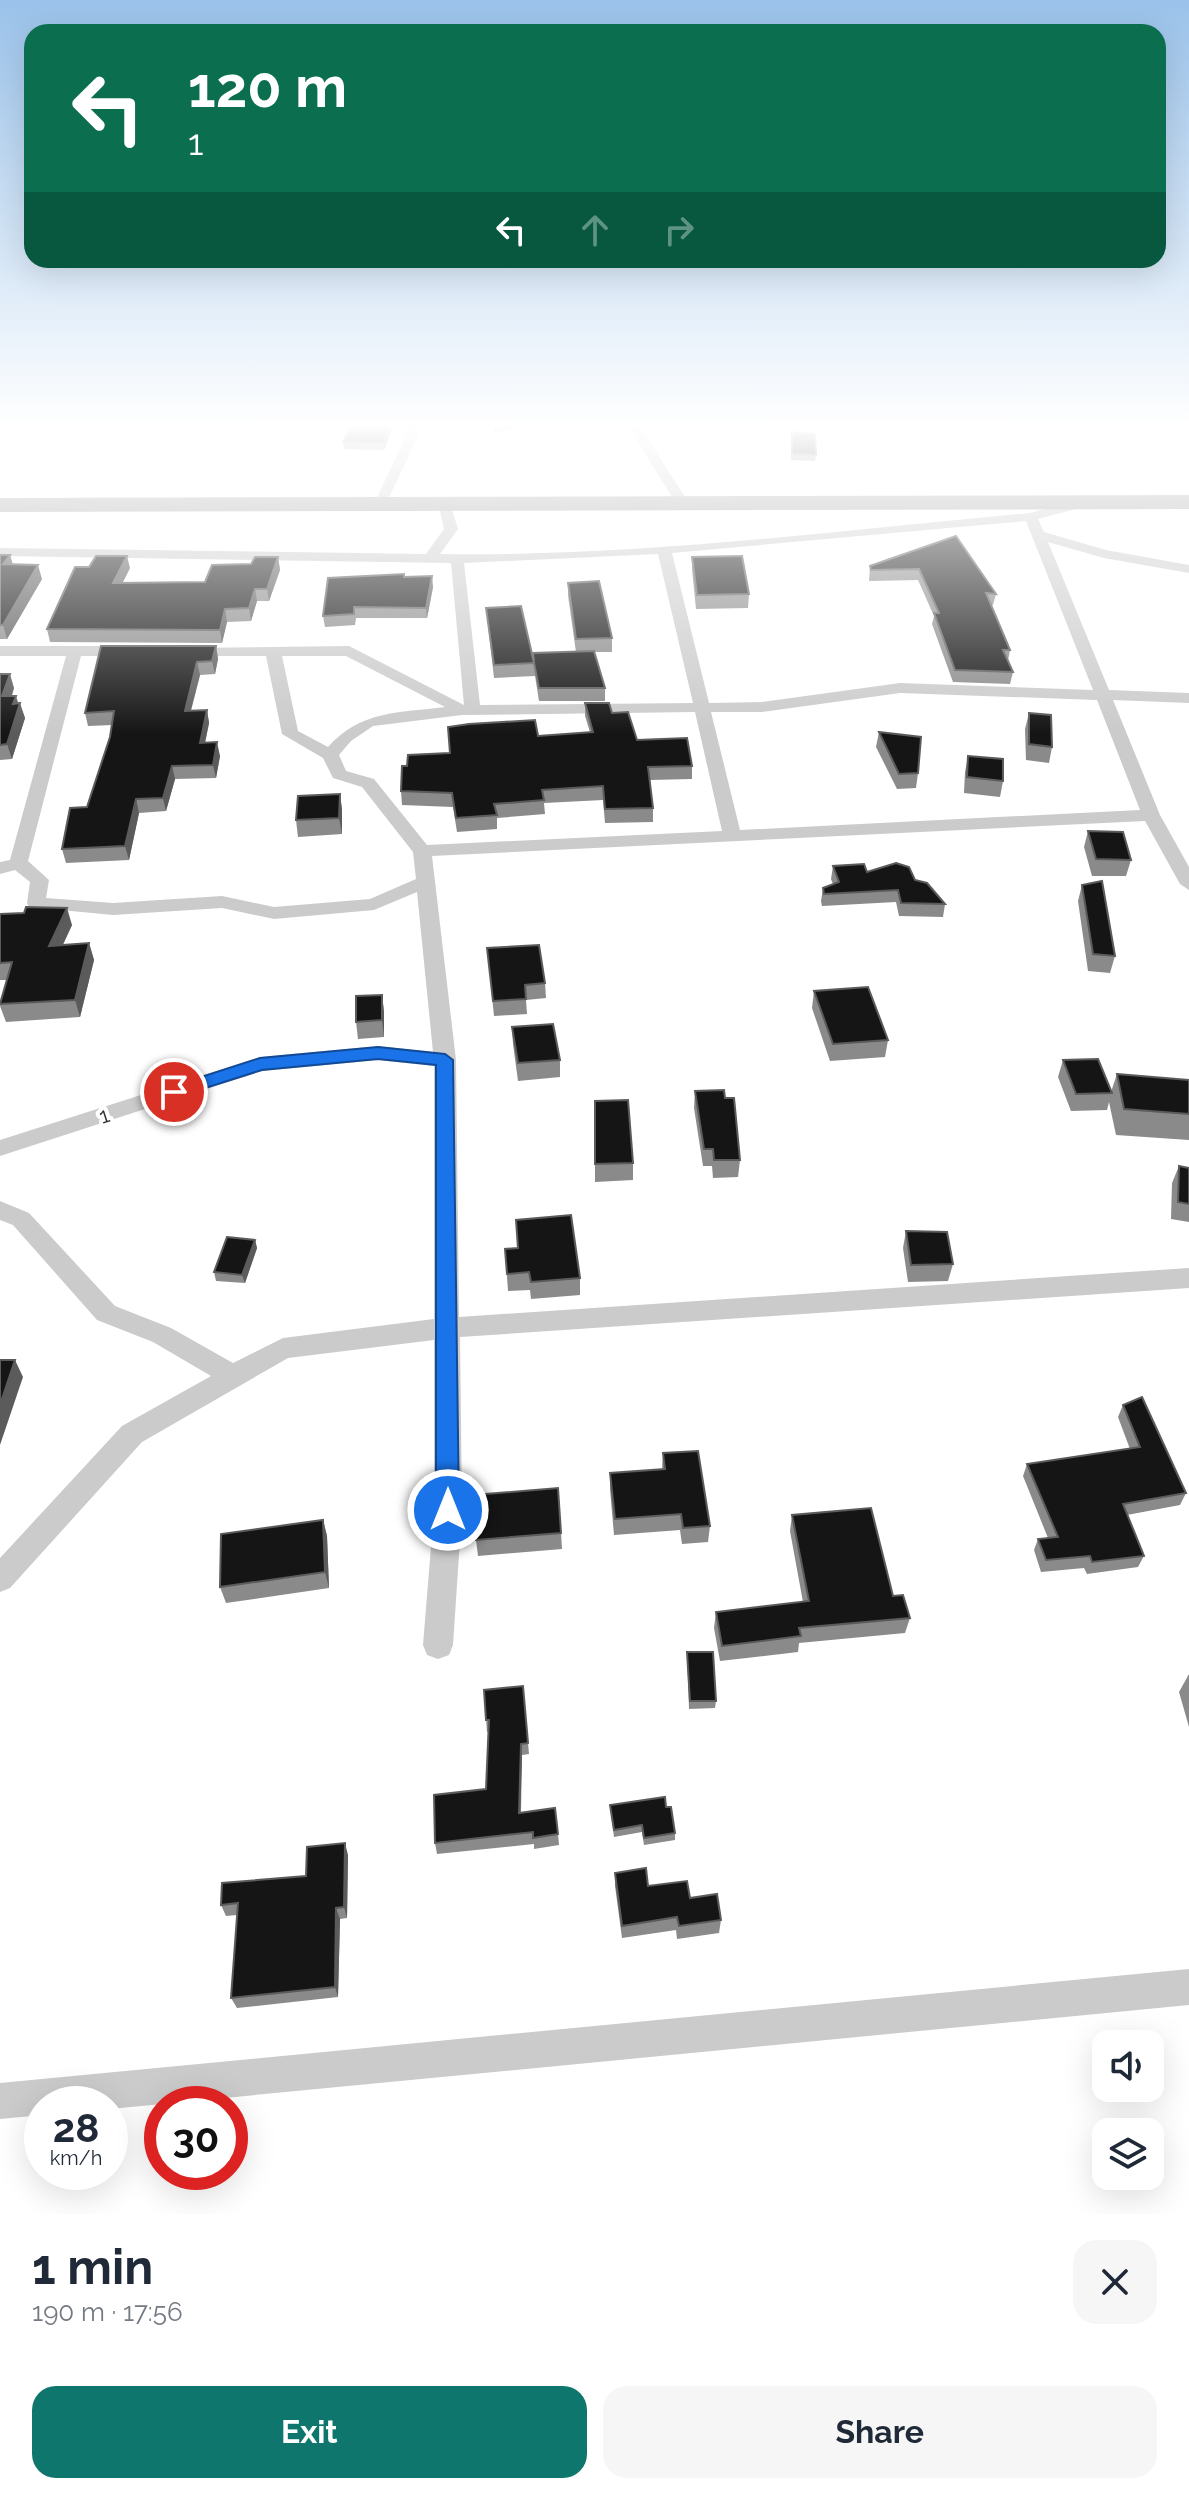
<!DOCTYPE html>
<meta charset="utf-8">
<style>
body{margin:0;font-family:Raleway,sans-serif;background:#f6f6f7;color:#1f2937;height:100vh;display:flex;flex-direction:column;font-size:30px;white-space:nowrap}
*{box-sizing:border-box;margin:0}
p{font-size:26px;color:#747a83}
.icon{flex:none;width:44px;height:44px;fill:none;stroke:currentColor;stroke-width:2;stroke-linecap:round;stroke-linejoin:round}
.map{position:relative;height:2214px;overflow:hidden}
.drawer{display:flex;flex-direction:column;background:#fff;flex:1}
.drawer>*{flex:none}
.hud{position:absolute;left:24px;top:24px;width:1142px;height:244px;border-radius:24px;box-shadow:0 8px 32px #0002;background:#0b6e4f;color:#fff;overflow:hidden}
.buttons{position:absolute;left:1092px;top:2030px;display:grid;gap:16px}
.buttons a{display:grid;place-items:center;width:72px;height:72px;border-radius:16px;background:#fff;box-shadow:0 8px 32px #0002;font-size:40px}
.speed{position:absolute;left:24px;top:2086px;display:flex;gap:16px;font-size:40px;font-weight:700;text-align:center}
.speed>*{display:grid;place-content:center;width:104px;height:104px;border-radius:50%;background:#fff;box-shadow:0 8px 32px #0002;line-height:1}
.speed small{font-size:20px;font-weight:400}
.speed .limit{border:12px solid #d22;background:#fff;color:#111}
.pin{position:absolute;display:grid;place-items:center;width:68px;height:68px;color:#fff;margin:-34px;border:4px solid #fff;border-radius:50%;box-shadow:0 2px 8px #0007}
.me{position:absolute;width:88px;margin:-44px;rotate:0deg;stroke-linejoin:round;filter:drop-shadow(0 0 6px #0008)}
.turn{display:flex;align-items:center;gap:28px;height:168px;padding:0 32px;font-size:36px}
.turn .icon{width:104px;height:104px;stroke-width:2.5}
.turn b{display:block;font-size:56px;line-height:68px}
.lanes{display:flex;align-items:center;height:76px;padding:0 32px;background:#0003;justify-content:center;gap:40px;direction:ltr}
.lanes .off{opacity:.35}
.round{display:grid;place-items:center;flex:none;width:84px;height:84px;border-radius:24px;background:#f6f6f7}
.head{display:flex;align-items:center;justify-content:space-between;height:136px;padding:0 32px}
h1{font-size:48px;font-weight:700;line-height:60px}
.primary-button{display:flex;gap:16px;margin-top:auto;padding:16px 32px}
.primary-button a{flex:1;height:92px;border-radius:24px;background:#0f766e;color:#fff;font-size:32px;font-weight:700;line-height:92px;text-align:center}
.primary-button a+a{background:#f6f6f7;color:#1f2937}
.map>svg:first-child{display:block}
.lines{fill:none;stroke-linecap:round;stroke-linejoin:round}
.minor{fill:#cbcbcb;fill-rule:evenodd}
.trunk{fill:#9e9e9e;fill-rule:evenodd}
.wall{fill:#8a8a8a}
.shaded-wall{fill:#5b5b5b}
.building{fill:#151515;stroke:#5b5b5b;stroke-width:2}
.route{fill:#1a73e8;stroke:#114b97;stroke-width:2}
.labels{text-anchor:middle;stroke-width:8;stroke-linejoin:round;paint-order:stroke}
.street-label{font-size:22px;fill:#2e2e2e;stroke:#fff}
</style>
<div class="map">
<svg width="1189" height="2214" viewBox="0 0 1189 2214">
<rect width="100%" height="100%" fill="#fff"/>
<g class="lines">
<g class="minor">
<polygon points="412,423 424,423 386,504 375,507 374,504"/>
<polygon points="626,423 638,423 688,502 687,505 677,505"/>
<path d="M 1086,498 L 1092,502 L 1091,505 L 1038,519 L 1044,532 L 1106,550 L 1189,565 L 1189,573 L 1104,558 L 1048,542 L 1109,690 L 1189,693 L 1189,703 L 1113,700 L 1160,815 L 1189,867 L 1189,890 L 1180,884 L 1145,821 L 432,856 L 456,1060 L 459,1317 L 1189,1268 L 1189,1288 L 460,1337 L 462,1510 L 453,1645 L 449,1655 L 438,1659 L 427,1655 L 423,1645 L 434,1510 L 434,1340 L 288,1358 L 142,1442 L 10,1588 L 0,1592 L 0,1558 L 122,1426 L 211,1376 L 153,1342 L 97,1320 L 13,1225 L 0,1220 L 0,1201 L 29,1213 L 115,1306 L 171,1328 L 233,1363 L 283,1338 L 434,1319 L 434,1066 L 378,1060 L 262,1071 L 0,1156 L 0,1140 L 260,1057 L 378,1046 L 433,1052 L 417,892 L 374,910 L 274,919 L 222,908 L 113,915 L 29,907 L 27,903 L 30,882 L 15,870 L 0,874 L 0,862 L 10,860 L 66,656 L 0,656 L 0,646 L 127,646 L 135,651 L 127,656 L 81,656 L 28,861 L 49,880 L 46,898 L 113,903 L 222,896 L 274,907 L 370,899 L 416,879 L 413,852 L 362,787 L 333,778 L 323,758 L 282,734 L 266,656 L 189,656 L 181,651 L 184,648 L 349,646 L 464,705 L 451,563 L 0,556 L 0,548 L 426,554 L 444,529 L 438,503 L 444,499 L 450,503 L 458,529 L 440,554 C 636,557 835,531 1030,513 ZM 1026,521 L 1093,690 L 900,683 L 762,702 L 709,703 L 672,553 ZM 658,554 L 693,703 L 480,705 L 464,563 ZM 282,656 L 346,656 L 445,707 C 399,713 361,710 328,747 L 298,731 ZM 900,693 L 1097,700 L 1140,810 L 740,830 L 711,712 L 762,712 ZM 695,712 L 722,831 L 427,845 L 374,779 L 346,771 L 339,755 L 351,741 L 373,726 L 462,715 Z"/>
<polygon points="1189,1969 1189,2005 110,2109 110,2104 42,2104 42,2115 0,2119 0,2083"/>
</g>
<polygon class="trunk" points="1189,495 1189,509 0,512 0,498"/>
</g>
<g class="wall">
<polygon points="79,423 115,423 113,426 80,428"/>
<polygon points="353,423 394,423 384,450 344,449 343,442"/>
<polygon points="792,432 816,455 815,461 791,460"/>
<polygon points="956,536 996,594 993,605 991,605 1010,650 1008,661 1013,672 1010,684 953,682 932,624 934,616 918,580 869,581 870,566"/>
<polygon points="0,555 10,555 13,565 42,579 7,639 0,639"/>
<polygon points="278,557 280,570 269,601 257,601 251,621 227,622 222,643 50,642 47,629 130,568 122,583 205,582 251,564"/>
<polygon points="692,557 749,594 748,608 696,609 692,570"/>
<polygon points="405,577 433,587 427,618 356,618 355,625 325,627 323,616"/>
<polygon points="568,583 612,638 612,652 594,652 605,688 605,701 539,701 535,676 494,678 486,608 533,656 576,652 568,596"/>
<polygon points="216,646 218,659 215,674 200,675 191,711 207,710 209,723 205,743 220,756 216,778 175,779 166,811 139,813 129,860 66,863 62,849 87,807 110,737 112,725 88,726 85,713"/>
<polygon points="0,674 14,688 12,696 19,703 25,718 12,759 0,760"/>
<polygon points="585,703 612,713 637,740 692,766 692,779 650,780 653,808 653,822 605,823 603,800 544,803 545,814 497,818 497,829 457,832 453,807 402,805 401,791 407,766 450,753 538,736 590,732 585,716"/>
<polygon points="1029,713 1052,747 1049,763 1026,760 1025,729"/>
<polygon points="879,732 918,773 916,788 897,789 876,747"/>
<polygon points="968,756 1003,781 1000,797 964,793 965,772"/>
<polygon points="340,794 342,810 342,834 298,837 296,820"/>
<polygon points="1088,831 1131,860 1126,876 1092,876 1084,847"/>
<polygon points="833,866 915,880 945,904 943,917 899,916 896,902 822,906 821,901 823,888 833,884 831,879"/>
<polygon points="1082,885 1115,956 1110,973 1088,971 1078,901"/>
<polygon points="0,914 72,925 63,945 89,943 94,960 80,1017 6,1022 0,1006 7,980 0,980"/>
<polygon points="487,948 545,983 546,998 526,1000 527,1014 494,1016"/>
<polygon points="814,991 888,1040 885,1057 830,1061 812,1008"/>
<polygon points="382,995 384,1012 384,1037 358,1039 356,1022"/>
<polygon points="512,1027 560,1060 560,1077 518,1081 513,1044"/>
<polygon points="1063,1060 1111,1092 1117,1074 1189,1080 1189,1140 1116,1135 1109,1102 1107,1110 1071,1111 1058,1077"/>
<polygon points="695,1091 725,1098 740,1160 738,1177 713,1178 712,1166 703,1166 694,1108"/>
<polygon points="595,1101 633,1163 633,1180 595,1182"/>
<polygon points="1179,1166 1189,1168 1189,1222 1171,1219 1172,1183"/>
<polygon points="516,1220 580,1278 580,1295 531,1299 530,1290 508,1291 505,1249 518,1248"/>
<polygon points="906,1231 953,1264 948,1281 908,1282 903,1248"/>
<polygon points="255,1240 257,1248 245,1283 216,1281 214,1272"/>
<polygon points="1123,1405 1186,1493 1180,1505 1127,1515 1144,1556 1138,1567 1087,1574 1084,1568 1041,1572 1034,1550 1038,1539 1048,1538 1023,1476 1027,1464 1130,1449 1118,1417"/>
<polygon points="663,1453 710,1526 708,1542 682,1544 680,1530 614,1535 610,1489 610,1473 662,1469"/>
<polygon points="792,1515 893,1596 910,1618 905,1633 799,1643 798,1652 720,1661 714,1628 716,1612 803,1602 790,1531"/>
<polygon points="323,1520 327,1536 329,1588 226,1603 220,1587"/>
<polygon points="561,1533 562,1549 478,1556 476,1540"/>
<polygon points="687,1652 716,1701 715,1708 689,1709"/>
<polygon points="1189,1674 1189,1727 1179,1692"/>
<polygon points="523,1686 529,1754 522,1755 521,1813 558,1834 559,1845 534,1849 534,1844 437,1854 435,1843 486,1789 489,1732 487,1732 484,1690"/>
<polygon points="610,1805 666,1807 675,1833 675,1840 644,1845 642,1832 614,1837"/>
<polygon points="348,1855 347,1918 340,1919 338,1997 237,2008 231,1998 237,1915 226,1916 221,1905 306,1876"/>
<polygon points="615,1873 648,1886 690,1898 721,1920 719,1933 677,1939 676,1930 622,1938 615,1886"/>
</g>
<g class="shaded-wall">
<polygon points="391,423 394,423 384,450 383,443"/>
<polygon points="511,423 543,423 494,433 494,426"/>
<polygon points="10,555 14,569 3,564"/>
<polygon points="127,556 130,568 116,596 113,583"/>
<polygon points="278,557 280,570 269,601 267,589"/>
<polygon points="38,565 42,579 7,639 3,625"/>
<polygon points="432,576 433,587 427,618 426,608"/>
<polygon points="255,589 257,601 251,621 249,608"/>
<polygon points="225,609 227,622 222,643 220,630"/>
<polygon points="216,646 218,659 215,674 212,661"/>
<polygon points="197,662 200,675 187,724 185,711"/>
<polygon points="10,674 14,688 6,711 2,696"/>
<polygon points="16,696 19,706 20,703 25,718 12,759 7,744 13,704"/>
<polygon points="207,710 209,723 202,757 200,743"/>
<polygon points="217,742 220,756 216,778 213,765"/>
<polygon points="172,766 175,779 166,811 163,798"/>
<polygon points="340,794 342,810 342,834 339,818"/>
<polygon points="136,799 139,813 129,860 125,846"/>
<polygon points="67,908 72,925 54,963 49,946"/>
<polygon points="89,943 94,960 80,1017 75,1000"/>
<polygon points="382,995 384,1012 384,1037 382,1020"/>
<polygon points="255,1240 257,1248 245,1283 242,1275"/>
<polygon points="15,1360 23,1377 0,1445 0,1405"/>
<polygon points="323,1520 327,1536 329,1588 325,1572"/>
<polygon points="521,1744 522,1755 520,1824 519,1813"/>
<polygon points="345,1843 348,1855 347,1918 344,1907"/>
<polygon points="336,1908 340,1919 338,1997 335,1987"/>
</g>
<g class="building">
<polygon points="353,423 391,423 383,443 343,442"/>
<polygon points="495,423 511,423 494,426"/>
<polygon points="792,432 815,434 816,455 792,454"/>
<polygon points="956,536 996,594 986,593 1010,650 1003,650 1013,672 955,670 934,613 939,613 919,569 871,570 870,566"/>
<polygon points="0,555 10,555 3,564 38,565 3,625 0,625"/>
<polygon points="96,556 127,556 113,583 205,582 212,565 251,564 255,557 278,557 267,589 255,589 249,608 225,609 220,630 47,629 75,567 89,567"/>
<polygon points="742,556 749,594 697,595 692,557"/>
<polygon points="404,574 404,577 432,576 426,608 354,607 354,614 323,616 328,578"/>
<polygon points="599,581 612,638 576,639 568,583"/>
<polygon points="521,606 534,663 533,653 594,651 605,688 539,688 534,663 494,665 486,608"/>
<polygon points="101,646 216,646 212,661 197,662 185,711 207,710 200,743 217,742 213,765 172,766 163,798 136,799 125,846 62,849 70,808 87,807 110,737 114,711 85,713"/>
<polygon points="0,674 10,674 2,696 16,696 13,704 20,703 7,744 0,745"/>
<polygon points="585,703 609,703 612,713 628,712 637,740 687,738 692,766 648,767 653,808 605,809 603,786 542,790 544,800 494,804 497,815 456,818 452,793 401,791 402,766 407,766 408,755 450,753 448,727 469,724 535,720 538,736 593,732"/>
<polygon points="1029,713 1051,715 1052,747 1029,744"/>
<polygon points="879,732 921,737 918,773 899,774"/>
<polygon points="968,756 1003,759 1003,781 967,777"/>
<polygon points="340,794 339,818 296,820 298,796"/>
<polygon points="1088,831 1123,832 1131,860 1096,859"/>
<polygon points="896,863 909,867 915,880 927,883 945,904 901,903 898,890 824,894 823,888 839,882 833,866 864,864 867,872"/>
<polygon points="1102,881 1115,956 1093,954 1082,885"/>
<polygon points="26,907 67,908 49,946 89,943 75,1000 0,1004 12,962 0,963 0,914 24,913"/>
<polygon points="539,945 545,983 525,985 526,999 493,1001 487,948"/>
<polygon points="868,987 888,1040 833,1044 814,991"/>
<polygon points="382,995 382,1020 356,1022 356,996"/>
<polygon points="553,1024 560,1060 518,1063 512,1027"/>
<polygon points="1098,1059 1112,1093 1076,1094 1063,1060"/>
<polygon points="1117,1074 1189,1080 1189,1114 1124,1109"/>
<polygon points="724,1090 725,1098 734,1098 740,1160 714,1160 713,1149 704,1149 695,1091"/>
<polygon points="628,1100 633,1163 595,1164 595,1101"/>
<polygon points="1179,1166 1189,1168 1189,1204 1178,1202"/>
<polygon points="571,1215 580,1278 531,1282 529,1272 507,1274 505,1249 518,1248 516,1220"/>
<polygon points="906,1231 947,1232 953,1264 911,1265"/>
<polygon points="227,1237 255,1240 242,1275 214,1272"/>
<polygon points="0,1360 15,1360 0,1405"/>
<polygon points="1142,1397 1186,1493 1123,1504 1144,1556 1092,1562 1090,1556 1046,1560 1038,1539 1058,1537 1027,1464 1140,1447 1123,1405"/>
<polygon points="698,1451 710,1526 683,1528 681,1514 615,1519 610,1473 665,1469 663,1453"/>
<polygon points="558,1488 561,1533 476,1540 474,1495"/>
<polygon points="871,1508 893,1596 903,1595 910,1618 799,1628 801,1636 722,1646 716,1612 809,1601 792,1515"/>
<polygon points="323,1520 325,1572 220,1587 221,1534"/>
<polygon points="687,1652 713,1652 716,1701 690,1701"/>
<polygon points="523,1686 528,1743 521,1744 519,1813 555,1808 558,1834 533,1838 533,1832 435,1843 434,1795 486,1789 489,1720 486,1720 484,1690"/>
<polygon points="665,1797 666,1807 671,1807 675,1833 644,1838 642,1825 614,1830 610,1805"/>
<polygon points="345,1843 344,1907 336,1908 335,1987 231,1998 238,1903 221,1905 222,1883 306,1876 307,1847"/>
<polygon points="646,1868 648,1886 687,1881 690,1898 717,1894 721,1920 679,1926 677,1917 622,1926 615,1873"/>
</g>
<linearGradient id="sky" x2="0" y2="1"><stop stop-color="#9ac2ea"/><stop offset="0.58" stop-color="#fff"/><stop offset="1" stop-color="#fff" stop-opacity="0"/></linearGradient>
<rect width="1189" height="733" fill="url(#sky)"/>
<polygon class="route" points="378,1047 445,1054 453,1060 459,1510 456,1517 448,1520 439,1517 436,1510 436,1065 378,1059 262,1070 174,1098 165,1092 167,1088 260,1058"/>
<g class="labels">
<g class="street-label">
<text transform="translate(104 1115) rotate(-18)" y="8">1</text>
</g>
</g>
</svg>
<div class="buttons">
<a><svg class="icon" aria-label="sound" viewBox="0 0 24 24"><path d="M4 9h4l5-4v14l-5-4H4zM17 9q2 3 0 6"/></svg></a>
<a><svg class="icon" aria-label="layers" viewBox="0 0 24 24"><path d="M12 4l9 5-9 5-9-5zM3 14l9 5 9-5"/></svg></a>
</div>
<div class="speed"><div>28<small>km/h</small></div><div class="limit">30</div></div>
<div class="pin" style="left:174px;top:1092px;background:#d93025"><svg class="icon" aria-label="arrive" viewBox="0 0 24 24"><path d="M6 21V4h12l-3 4 3 4H6"/></svg></div>
<svg class="me" style="left:448px;top:1510px" viewBox="-20 -20 40 40"><circle r="17" fill="#1a73e8" stroke="#fff" stroke-width="3"/><path d="M0-11L8 9 0 5-8 9z" fill="#fff"/></svg>
<div class="hud">
<div class="turn"><svg class="icon" aria-label="left" viewBox="0 0 24 24"><path d="M17 20v-9H6M10 6l-5 5 5 5"/></svg><div><b>120 m</b>1</div></div>
<div class="lanes"><svg class="icon" aria-label="left" viewBox="0 0 24 24"><path d="M17 20v-9H6M10 6l-5 5 5 5"/></svg><svg class="icon off" aria-label="ahead" viewBox="0 0 24 24"><path d="M12 20V5M6 11l6-6 6 6"/></svg><svg class="icon off" aria-label="right" viewBox="0 0 24 24"><path d="M7 20v-9h11M14 6l5 5-5 5"/></svg></div>
</div>
</div>
<section class="drawer">
<div class="head"><div><h1>1 min</h1><p>190 m · 17:56</p></div><a class="round"><svg class="icon" aria-label="close" viewBox="0 0 24 24"><path d="M6 6l12 12M18 6L6 18"/></svg></a></div>
<div class="primary-button"><a>Exit</a><a>Share</a></div>
</section>
